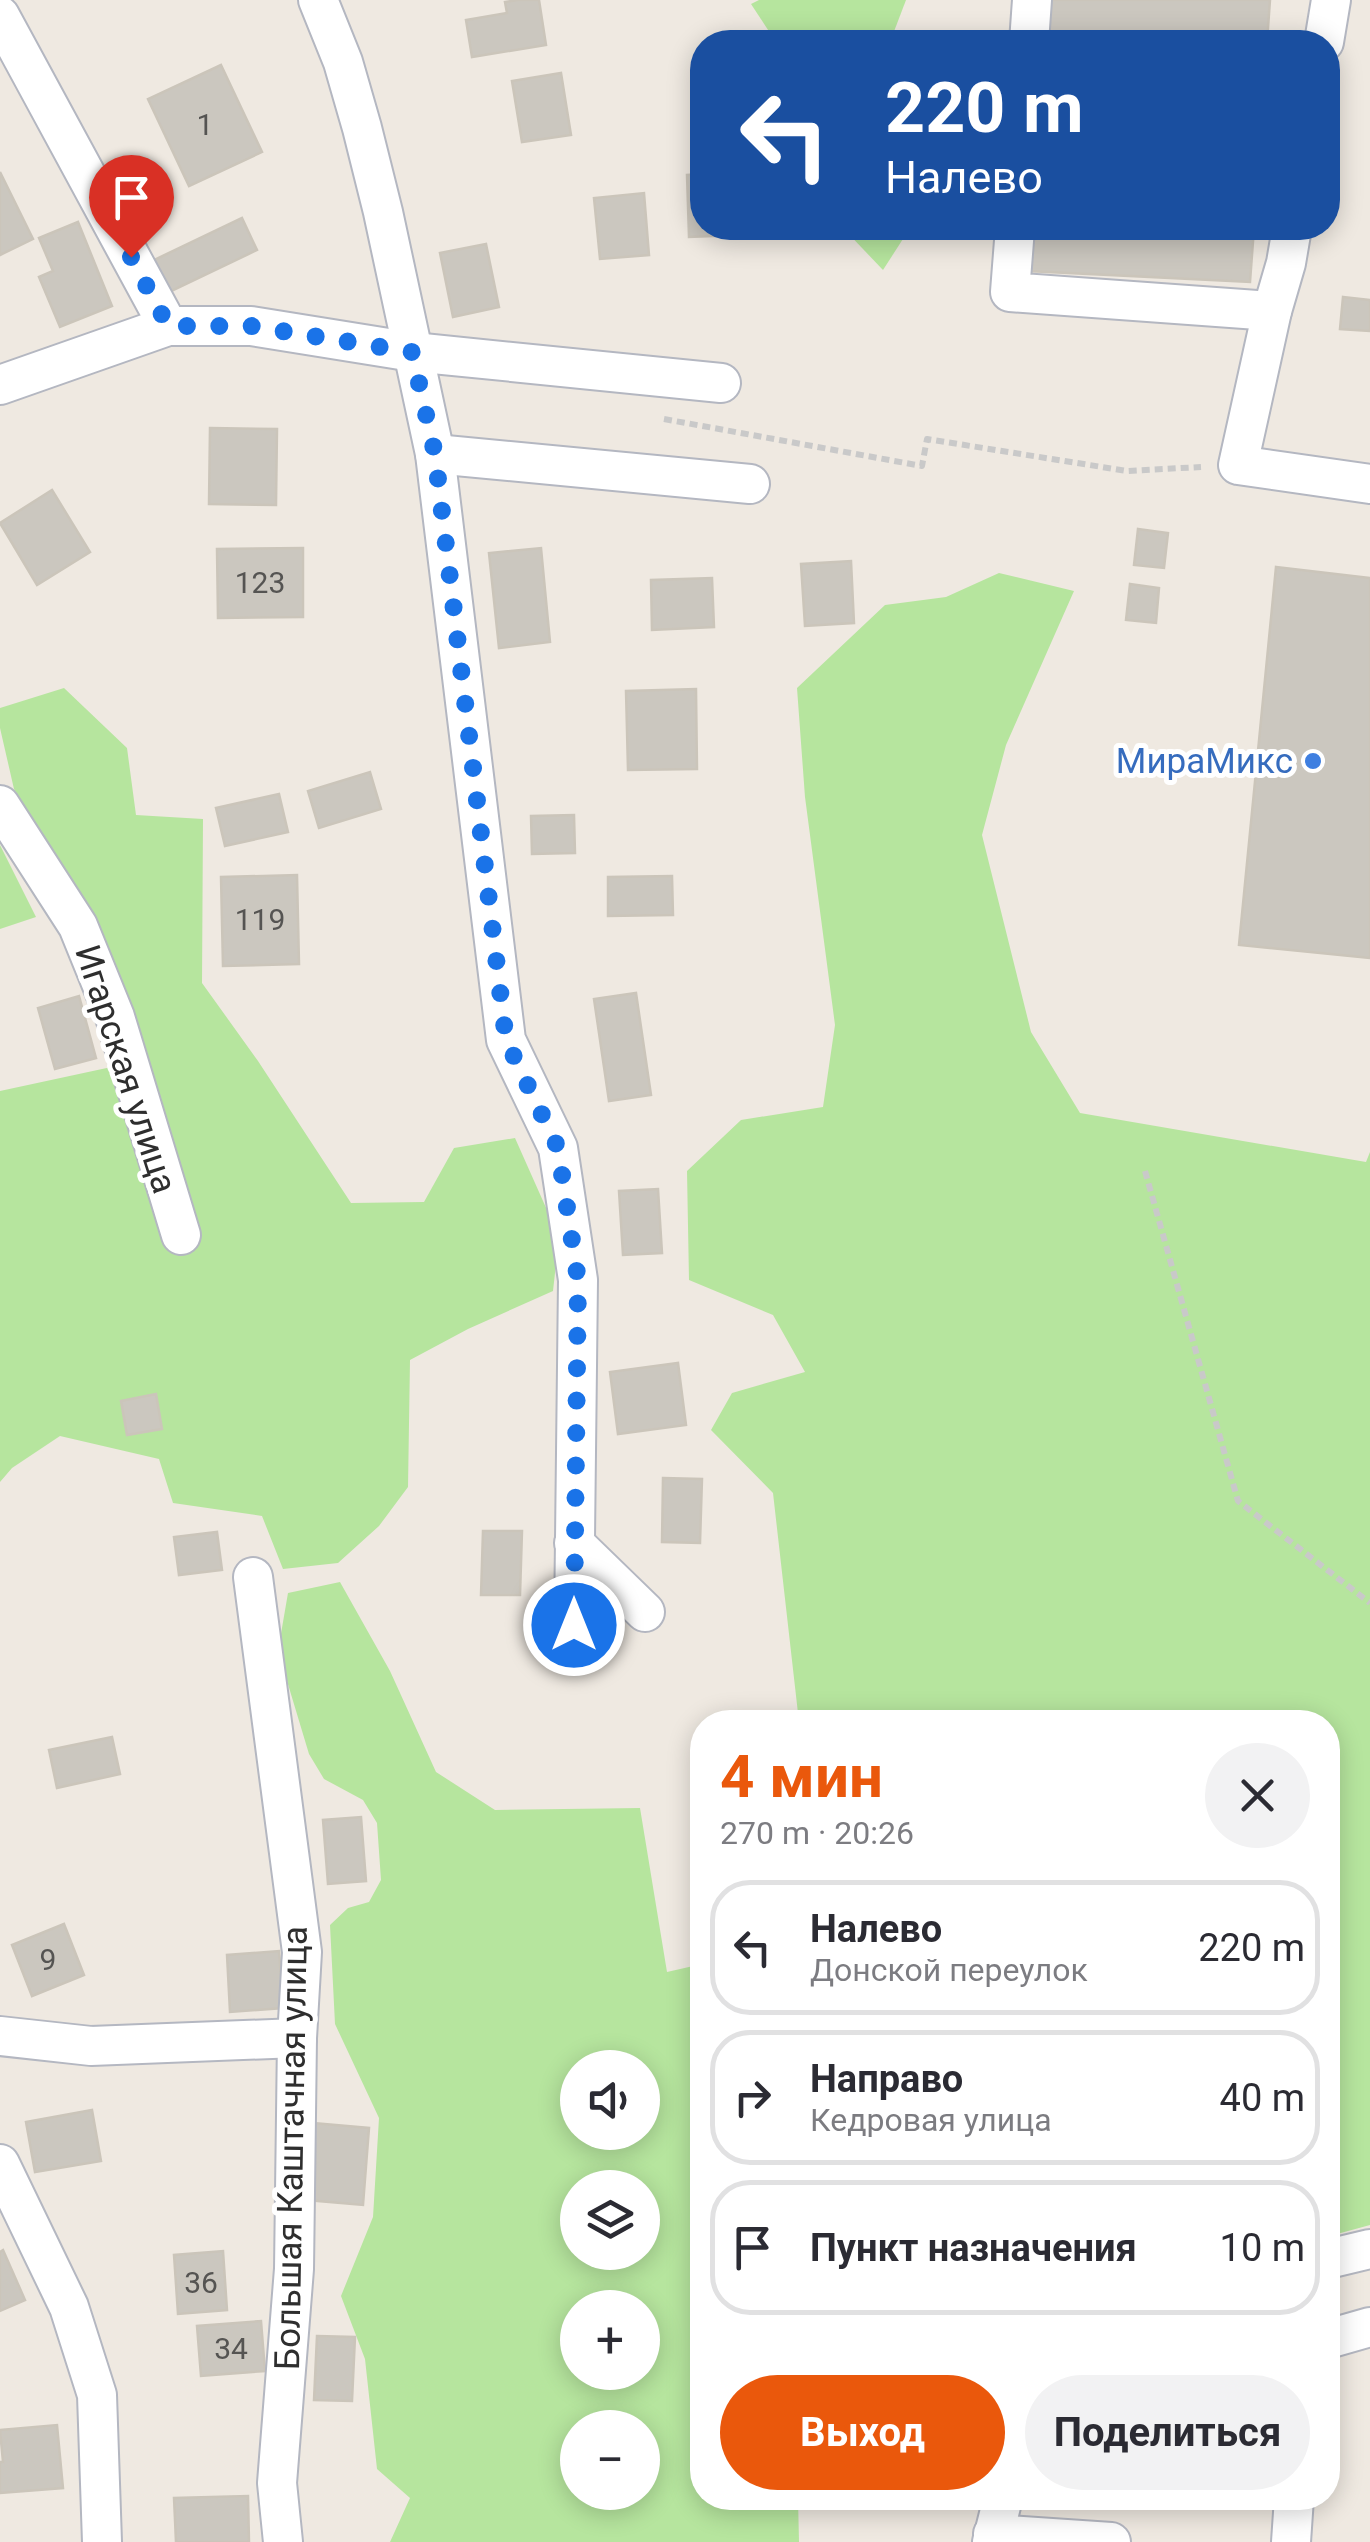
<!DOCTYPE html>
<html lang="ru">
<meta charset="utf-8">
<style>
body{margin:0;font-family:Roboto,sans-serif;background:#f2f2f3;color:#2b2b33;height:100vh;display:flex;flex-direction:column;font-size:38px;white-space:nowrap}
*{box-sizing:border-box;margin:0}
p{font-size:32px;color:#7c7c81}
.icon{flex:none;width:55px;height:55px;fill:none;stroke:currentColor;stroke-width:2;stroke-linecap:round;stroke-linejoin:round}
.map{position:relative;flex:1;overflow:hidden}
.details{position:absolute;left:690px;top:1710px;width:650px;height:800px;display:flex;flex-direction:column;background:#fff;border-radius:40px;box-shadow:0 5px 25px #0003}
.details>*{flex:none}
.hud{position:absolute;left:690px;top:30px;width:650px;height:210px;border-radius:40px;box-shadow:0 5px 25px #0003;background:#1a4fa0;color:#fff;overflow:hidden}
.buttons{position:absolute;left:560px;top:2050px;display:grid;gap:20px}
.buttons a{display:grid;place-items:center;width:100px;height:100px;border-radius:50%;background:#fff;box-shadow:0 5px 25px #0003;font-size:50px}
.pin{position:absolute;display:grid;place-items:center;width:85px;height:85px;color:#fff;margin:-102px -42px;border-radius:50% 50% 50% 0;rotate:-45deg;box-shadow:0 0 10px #0007}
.pin .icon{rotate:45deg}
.me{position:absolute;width:110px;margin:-55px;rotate:0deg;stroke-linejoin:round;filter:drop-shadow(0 0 8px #0008)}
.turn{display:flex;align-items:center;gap:35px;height:210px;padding:0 30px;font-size:45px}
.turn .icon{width:130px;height:130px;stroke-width:2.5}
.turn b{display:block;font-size:70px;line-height:85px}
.round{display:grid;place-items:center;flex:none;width:105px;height:105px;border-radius:52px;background:#f2f2f3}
.headline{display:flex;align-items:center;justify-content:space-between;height:170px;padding:0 30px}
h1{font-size:60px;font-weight:700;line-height:75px;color:#ea580c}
.action{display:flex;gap:20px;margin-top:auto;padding:20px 30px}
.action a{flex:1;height:115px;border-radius:60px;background:#ea580c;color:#fff;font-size:40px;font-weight:700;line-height:115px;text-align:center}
.action a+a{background:#f2f2f3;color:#2b2b33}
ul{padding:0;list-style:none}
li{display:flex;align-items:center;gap:30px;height:135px;margin:0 20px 15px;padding:0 10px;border:5px solid #e1e1e2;border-radius:40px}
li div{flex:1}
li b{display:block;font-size:38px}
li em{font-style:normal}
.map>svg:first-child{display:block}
.green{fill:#b6e59e;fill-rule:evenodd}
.building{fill:#cbc7bf;stroke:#cbc5ba;stroke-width:2.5}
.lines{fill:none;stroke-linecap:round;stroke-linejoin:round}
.minor-casing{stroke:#b4b7c1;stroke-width:42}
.path{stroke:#c9c9c9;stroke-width:6;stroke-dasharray:8 5;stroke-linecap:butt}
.minor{stroke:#fff;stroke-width:38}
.route{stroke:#1a73e8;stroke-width:18;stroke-dasharray:0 32.4}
.shop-dot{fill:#3f7fe0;stroke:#fff;stroke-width:4}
.labels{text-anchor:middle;stroke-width:10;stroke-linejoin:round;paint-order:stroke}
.number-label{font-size:30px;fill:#555452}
.shop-label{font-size:35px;fill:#366cbe;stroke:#fff;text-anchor:end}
.street-label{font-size:35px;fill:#2e2e2e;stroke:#fff}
</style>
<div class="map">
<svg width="1370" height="2542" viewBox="0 0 1370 2542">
<rect width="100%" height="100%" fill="#efe9e1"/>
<g class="green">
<polygon points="759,0 906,0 890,42 776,42 751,4"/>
<polygon points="843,228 910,228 883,270"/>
<polygon points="999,573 1074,591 1006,745 982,835 1031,1032 1080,1113 1366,1162 1370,1152 1370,2225 1337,2234 1328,2235 1328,1722 799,1722 773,1493 711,1430 732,1393 805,1372 773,1315 689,1280 687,1171 741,1120 823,1107 835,1025 805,797 797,688 885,605 946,597"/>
<polygon points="64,688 127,748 136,815 203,819 202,983 258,1061 351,1203 424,1202 454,1148 515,1138 559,1237 553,1291 468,1329 410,1360 408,1487 379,1526 338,1563 283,1569 262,1516 173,1503 159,1459 60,1436 12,1468 0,1482 0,1091 116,1066 87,909 14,789 0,728 0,708"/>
<polygon points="0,845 36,917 0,929"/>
<path d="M 340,1582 L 390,1671 L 436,1772 L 495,1810 L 640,1808 L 667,1972 L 702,1964 L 702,2498 L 798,2498 L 799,2542 L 390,2542 L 410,2498 L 377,2469 L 365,2359 L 341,2296 L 373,2217 L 379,2118 L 335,2024 L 330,1925 L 348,1908 L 369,1902 L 381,1880 L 377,1823 L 363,1800 L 324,1779 L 309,1754 L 278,1651 L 288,1593 ZM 578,2068 L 642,2068 L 642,2132 L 578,2132 ZM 578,2188 L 642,2188 L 642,2252 L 578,2252 ZM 578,2308 L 642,2308 L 642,2372 L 578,2372 ZM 578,2428 L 642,2428 L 642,2492 L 578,2492 Z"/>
</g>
<g class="building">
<polygon points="518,0 539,0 546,45 472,57 466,20 507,13 505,2"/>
<polygon points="1050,0 1270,0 1267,42 1046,42"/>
<polygon points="221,65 262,152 189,186 148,99"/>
<polygon points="561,73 571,135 522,142 512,81"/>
<polygon points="0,172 33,239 0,255"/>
<polygon points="702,174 702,228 739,228 739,235 689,237 687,175"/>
<polygon points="644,193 649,255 600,259 594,198"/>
<polygon points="242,218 257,250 167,293 152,261"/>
<polygon points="78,222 112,306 60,327 39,277 53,271 39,238"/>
<polygon points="1031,228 1254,228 1250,282 1028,271"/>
<polygon points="486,244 499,307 453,317 440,253"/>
<polygon points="1343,297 1370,300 1370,331 1340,329"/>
<polygon points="210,428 277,429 276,505 209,504"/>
<polygon points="52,490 90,552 37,585 0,523"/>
<polygon points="1138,529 1168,533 1164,568 1134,565"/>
<polygon points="303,548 303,617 218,618 217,549"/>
<polygon points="541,548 550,642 499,648 489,553"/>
<polygon points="851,561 854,623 805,626 801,564"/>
<polygon points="1276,567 1370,578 1370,958 1239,945"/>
<polygon points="712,578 714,627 652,630 651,580"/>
<polygon points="1130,584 1159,588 1156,623 1126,620"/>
<polygon points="696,689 697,769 628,770 626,691"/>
<polygon points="370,772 381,809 319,828 308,791"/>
<polygon points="279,794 288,832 225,846 216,808"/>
<polygon points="574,815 575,853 532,854 531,816"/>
<polygon points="297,875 299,964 223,966 221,877"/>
<polygon points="672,876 673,915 608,916 608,877"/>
<polygon points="636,993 651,1095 609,1101 594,999"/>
<polygon points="79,996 96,1058 55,1069 38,1008"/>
<polygon points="658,1189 662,1253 623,1255 619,1191"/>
<polygon points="678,1363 686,1425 618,1434 610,1372"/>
<polygon points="156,1394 162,1429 127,1435 121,1401"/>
<polygon points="663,1478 702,1479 700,1543 662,1542"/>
<polygon points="483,1531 522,1531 520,1595 481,1595"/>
<polygon points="217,1532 222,1570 179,1575 174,1537"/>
<polygon points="112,1737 120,1774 57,1788 49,1750"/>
<polygon points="361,1817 366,1881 328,1884 323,1820"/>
<polygon points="64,1924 84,1975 32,1996 12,1945"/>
<polygon points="279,1951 283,2008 230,2012 227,1955"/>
<polygon points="92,2110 101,2161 35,2172 26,2122"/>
<polygon points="313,2123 369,2128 363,2205 307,2200"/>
<polygon points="3,2250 25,2300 0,2311 0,2252"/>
<polygon points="223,2251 227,2310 178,2314 174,2255"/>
<polygon points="261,2321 265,2371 201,2376 197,2326"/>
<polygon points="317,2336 355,2337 352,2401 314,2400"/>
<polygon points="57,2425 63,2488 0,2493 0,2462 3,2462 0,2430"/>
<polygon points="248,2496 249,2542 176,2542 174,2498"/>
</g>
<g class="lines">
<g class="minor-casing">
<g id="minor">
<polyline points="318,0 343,62 362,128 383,212 435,454 506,1040 558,1148 578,1280 574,1625"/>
<polyline points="0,16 168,326"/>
<polyline points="1029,42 1032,0"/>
<polyline points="1324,42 1331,0"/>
<polyline points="1015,228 1010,292 1272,311"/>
<polyline points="1292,228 1286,263 1272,311 1238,465 1370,484"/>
<polyline points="0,385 168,326 251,326 413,352 721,383"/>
<polyline points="435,454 750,484"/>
<polyline points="0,805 78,926 115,1017 181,1235"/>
<polyline points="574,1543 645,1612"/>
<polyline points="253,1577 302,1952 297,2038 294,2269 277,2483 283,2542"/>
<polyline points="0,2036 91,2046 297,2038"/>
<polyline points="0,2164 69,2307 97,2395 102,2542"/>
<polyline points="1328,2259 1370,2249"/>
<polyline points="1328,2339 1370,2327"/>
<polyline points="993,2534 1111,2542"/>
<polyline points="992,2542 1003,2498"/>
<polyline points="1291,2542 1294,2498"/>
</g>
</g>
<g class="path">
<polyline points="664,419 922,466 927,439 1127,471 1201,467"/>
<polyline points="1145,1171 1238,1501 1370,1603"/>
</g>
<use href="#minor" class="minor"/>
</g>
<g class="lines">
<polyline class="route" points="131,257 168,326 251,326 412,352 435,454 506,1040 558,1148 578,1280 574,1625"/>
</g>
<circle class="shop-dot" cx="1313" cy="761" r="10"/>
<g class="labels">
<g class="number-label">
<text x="205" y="135">1</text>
<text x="260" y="593">123</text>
<text x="260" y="930">119</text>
<text x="48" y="1970">9</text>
<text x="201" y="2293">36</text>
<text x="231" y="2359">34</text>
</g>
<g class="shop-label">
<text x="1293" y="773">МираМикс</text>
</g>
<g class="street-label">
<text transform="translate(126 1069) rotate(72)" y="12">Игарская улица</text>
<text transform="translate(291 2148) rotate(-89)" y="12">Большая Каштачная улица</text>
</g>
</g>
</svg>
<div class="buttons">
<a><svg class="icon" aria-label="sound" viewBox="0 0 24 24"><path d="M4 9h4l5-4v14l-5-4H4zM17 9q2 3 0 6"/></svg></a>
<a><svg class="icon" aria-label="layers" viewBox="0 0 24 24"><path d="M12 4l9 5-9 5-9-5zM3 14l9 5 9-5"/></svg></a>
<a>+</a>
<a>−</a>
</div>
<div class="pin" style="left:131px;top:257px;background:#d93025"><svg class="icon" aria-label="arrive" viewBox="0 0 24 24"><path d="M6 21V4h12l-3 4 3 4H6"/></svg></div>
<svg class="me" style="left:574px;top:1625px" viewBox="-20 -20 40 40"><circle r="17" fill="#1a73e8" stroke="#fff" stroke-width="3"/><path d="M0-11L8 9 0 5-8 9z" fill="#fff"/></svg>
<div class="hud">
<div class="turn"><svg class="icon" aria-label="left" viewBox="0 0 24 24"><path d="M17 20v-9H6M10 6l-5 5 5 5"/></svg><div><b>220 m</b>Налево</div></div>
</div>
<section class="details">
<div class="headline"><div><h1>4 мин</h1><p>270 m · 20:26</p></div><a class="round"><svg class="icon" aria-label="close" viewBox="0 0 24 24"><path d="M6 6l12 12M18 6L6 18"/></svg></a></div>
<ul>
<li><svg class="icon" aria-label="left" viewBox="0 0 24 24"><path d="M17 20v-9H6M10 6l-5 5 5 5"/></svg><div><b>Налево</b><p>Донской переулок</p></div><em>220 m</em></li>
<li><svg class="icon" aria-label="right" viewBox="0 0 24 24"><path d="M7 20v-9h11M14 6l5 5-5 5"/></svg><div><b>Направо</b><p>Кедровая улица</p></div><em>40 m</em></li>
<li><svg class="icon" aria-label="arrive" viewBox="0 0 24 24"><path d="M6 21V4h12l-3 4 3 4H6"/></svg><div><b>Пункт назначения</b></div><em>10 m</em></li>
</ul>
<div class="action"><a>Выход</a><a>Поделиться</a></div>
</section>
</div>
